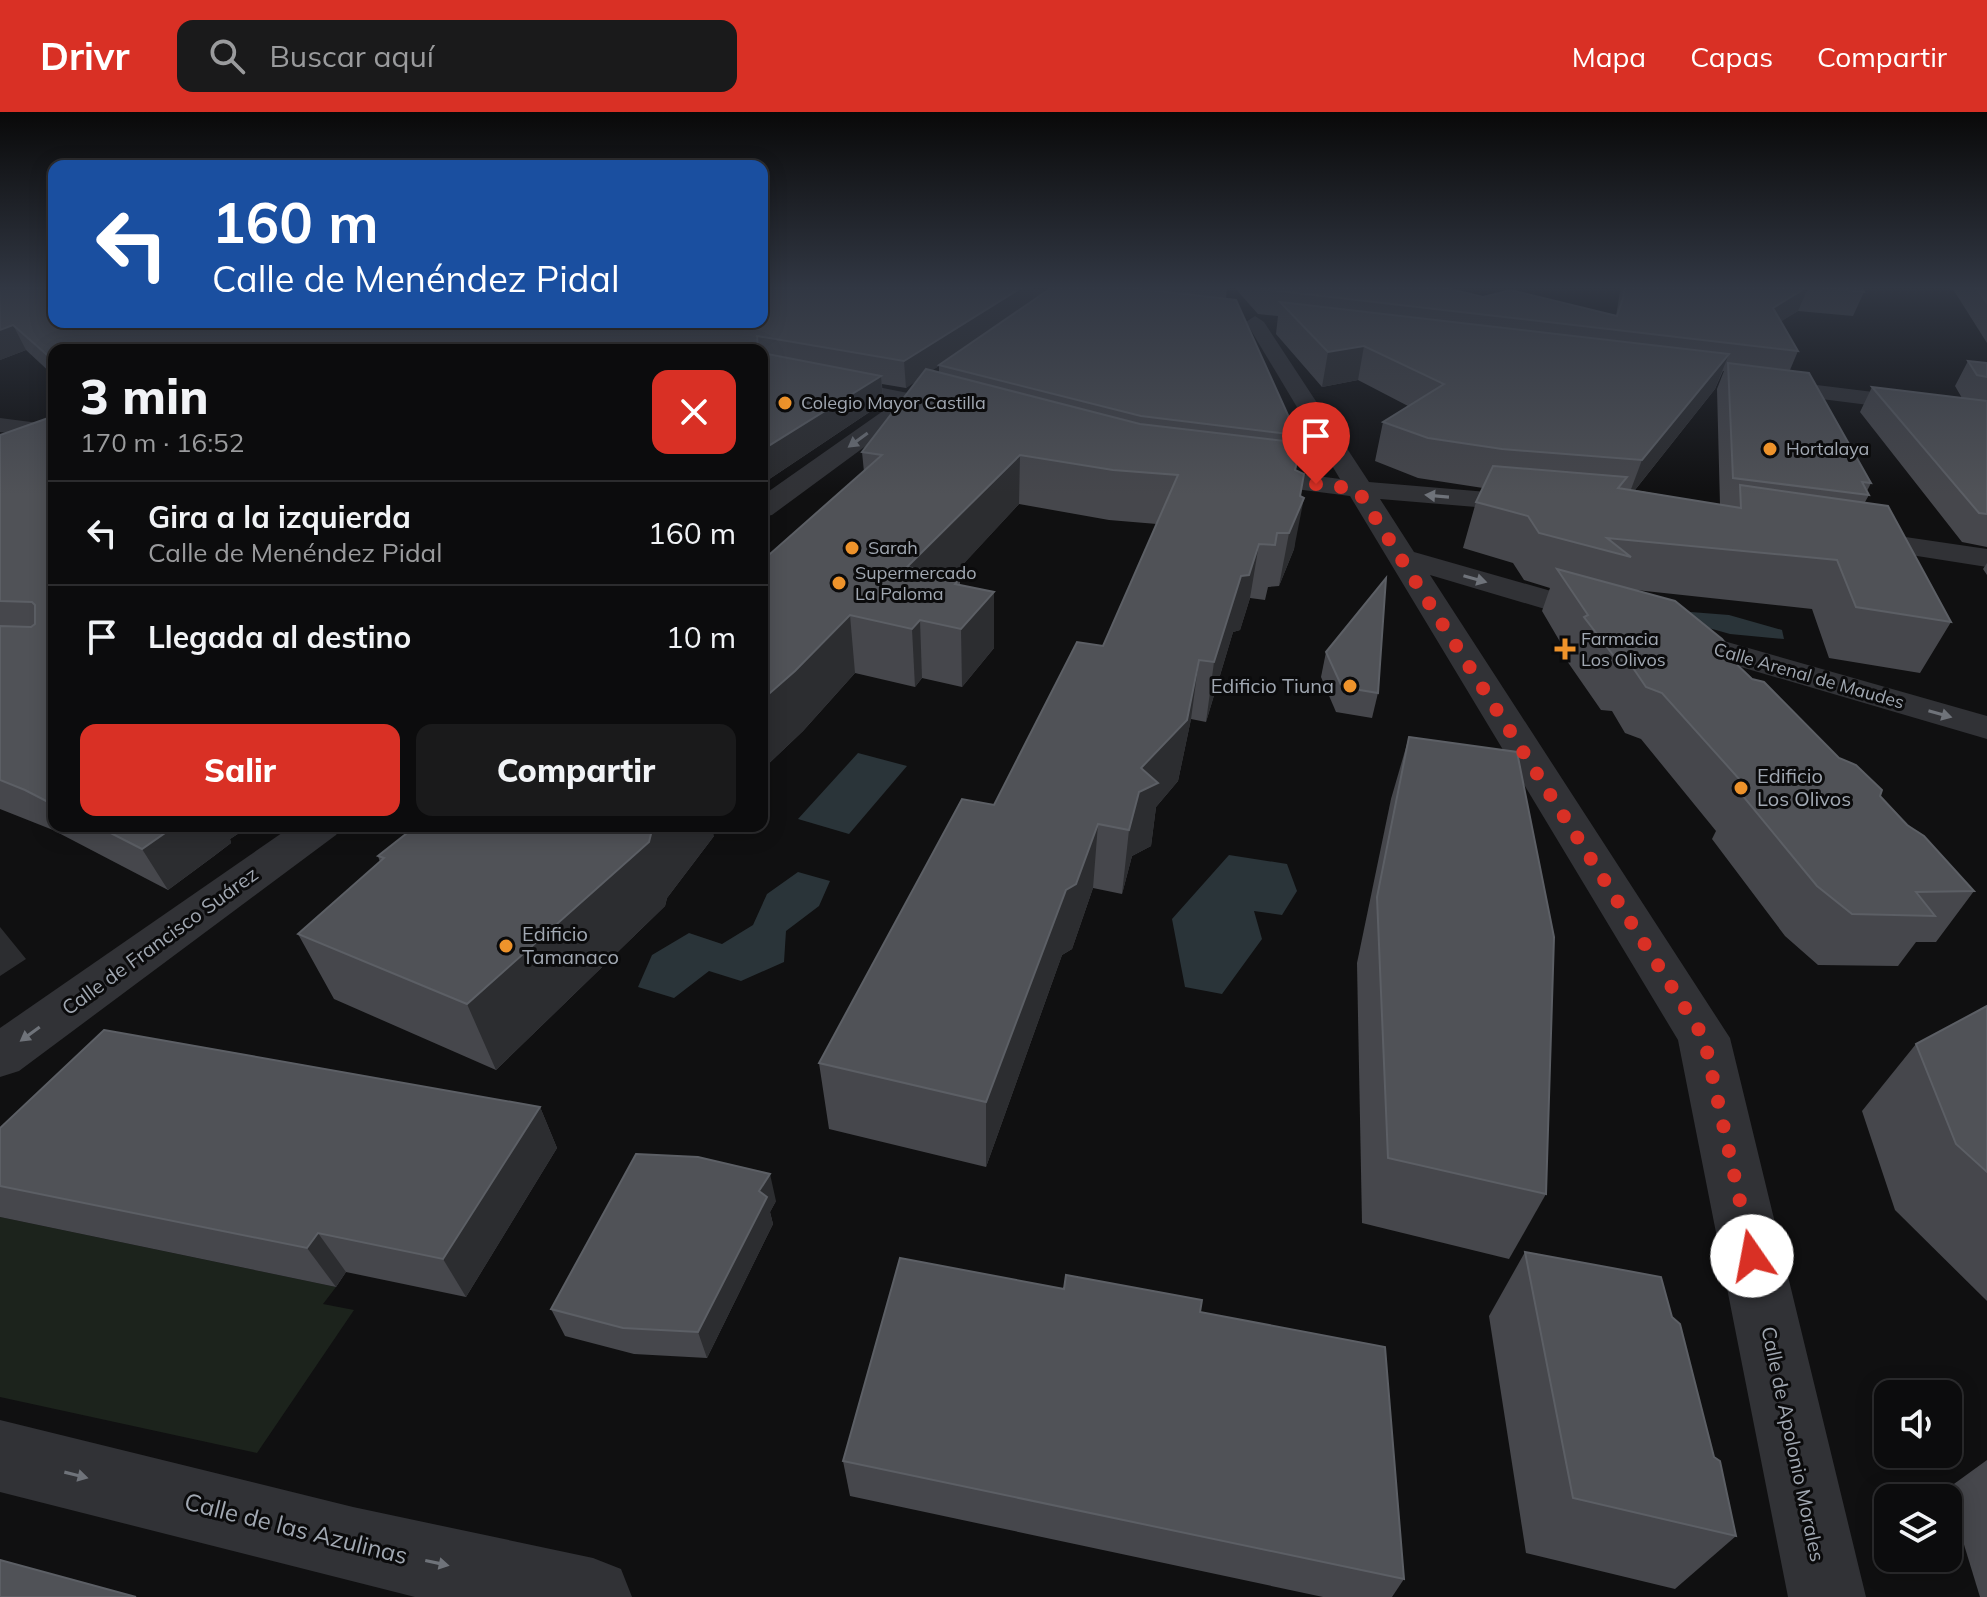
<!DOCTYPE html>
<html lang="es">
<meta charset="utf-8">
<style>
body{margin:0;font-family:Mulish,sans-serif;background:#1a1a1b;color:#f1f3f6;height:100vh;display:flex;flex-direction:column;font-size:30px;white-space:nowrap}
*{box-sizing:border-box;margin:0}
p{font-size:26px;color:#9a9b9d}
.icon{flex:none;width:44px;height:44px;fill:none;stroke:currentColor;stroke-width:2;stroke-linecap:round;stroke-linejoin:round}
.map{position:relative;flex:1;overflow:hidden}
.panel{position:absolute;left:48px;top:232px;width:720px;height:488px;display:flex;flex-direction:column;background:#0c0c0d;border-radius:16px;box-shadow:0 4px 20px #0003,0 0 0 2px #2c2c2e}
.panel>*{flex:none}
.top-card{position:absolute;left:48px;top:48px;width:720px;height:168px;border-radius:16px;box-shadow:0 4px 20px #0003,0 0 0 2px #2c2c2e;background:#1a4fa0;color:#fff;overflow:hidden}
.fabs{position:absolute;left:1874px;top:1268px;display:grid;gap:16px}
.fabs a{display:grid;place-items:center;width:88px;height:88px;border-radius:16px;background:#0c0c0d;box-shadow:0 4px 20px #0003,0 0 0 2px #2c2c2e;font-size:40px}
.pin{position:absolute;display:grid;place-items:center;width:68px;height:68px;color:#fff;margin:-82px -34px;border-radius:50% 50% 50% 0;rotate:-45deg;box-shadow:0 0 8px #0007}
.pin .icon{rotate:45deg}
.me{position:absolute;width:88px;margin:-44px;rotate:348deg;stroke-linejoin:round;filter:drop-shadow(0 0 6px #0008)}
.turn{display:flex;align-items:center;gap:28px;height:168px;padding:0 32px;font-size:36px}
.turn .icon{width:104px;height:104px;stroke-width:2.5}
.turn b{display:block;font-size:56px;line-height:68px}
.round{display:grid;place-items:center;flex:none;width:84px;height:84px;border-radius:16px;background:#1a1a1b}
.summary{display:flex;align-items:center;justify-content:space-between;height:136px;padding:0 32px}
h1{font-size:48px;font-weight:800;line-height:60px}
.cta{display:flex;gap:16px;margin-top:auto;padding:16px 32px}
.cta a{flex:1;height:92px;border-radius:16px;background:#d93025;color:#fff;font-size:32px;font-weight:800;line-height:92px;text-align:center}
.cta a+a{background:#1a1a1b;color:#f1f3f6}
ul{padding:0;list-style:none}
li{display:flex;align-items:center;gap:24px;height:104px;padding:0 32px;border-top:2px solid #2c2c2e}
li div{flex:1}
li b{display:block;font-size:30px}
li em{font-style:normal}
header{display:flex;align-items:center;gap:48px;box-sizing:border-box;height:112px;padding:0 40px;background:#d93025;color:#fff}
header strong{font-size:38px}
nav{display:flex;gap:44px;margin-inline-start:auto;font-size:28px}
.search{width:560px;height:72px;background:#1a1a1b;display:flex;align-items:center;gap:20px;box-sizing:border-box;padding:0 28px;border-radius:16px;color:#9a9b9d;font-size:30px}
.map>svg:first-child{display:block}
.green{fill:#1c231c}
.water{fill:#2a3439}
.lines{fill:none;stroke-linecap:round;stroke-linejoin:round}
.minor{fill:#313236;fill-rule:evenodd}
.wall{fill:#46474c;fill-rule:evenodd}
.shaded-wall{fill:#2c2d30}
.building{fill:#505257;stroke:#5c5f65;stroke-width:2}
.oneway{fill:#6f737a}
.route{stroke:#d93025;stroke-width:14;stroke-dasharray:0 25.2}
.poi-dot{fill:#ee932b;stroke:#0b0b0c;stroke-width:3}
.labels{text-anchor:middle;stroke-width:6;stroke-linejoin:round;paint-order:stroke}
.far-poi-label{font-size:18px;fill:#a1a8b2;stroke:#0b0b0c;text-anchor:start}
.far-street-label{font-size:18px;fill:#a1a8b2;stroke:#0b0b0c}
.poi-label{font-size:20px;fill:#a1a8b2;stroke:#0b0b0c;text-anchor:start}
.street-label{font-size:20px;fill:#a1a8b2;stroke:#0b0b0c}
.near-street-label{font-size:24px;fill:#a1a8b2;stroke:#0b0b0c}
</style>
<header>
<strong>Drivr</strong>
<div class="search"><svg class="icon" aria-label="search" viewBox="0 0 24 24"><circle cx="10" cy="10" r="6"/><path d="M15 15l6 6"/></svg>Buscar aquí</div>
<nav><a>Mapa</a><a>Capas</a><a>Compartir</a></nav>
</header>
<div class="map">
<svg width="1987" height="1485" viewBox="0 0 1987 1485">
<rect width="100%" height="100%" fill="#101011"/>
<polygon class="green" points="0,1105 336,1175 323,1192 354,1198 257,1341 0,1285"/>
<g class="water">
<polygon points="1678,499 1729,503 1782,518 1784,527 1730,522 1677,507"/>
<polygon points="858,641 907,654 849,722 798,707"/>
<polygon points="1229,743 1287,752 1297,779 1282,803 1254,799 1262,827 1222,882 1185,875 1172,807"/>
<polygon points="798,760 830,769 819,794 786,819 784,850 741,869 709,859 674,886 638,875 652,843 689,821 722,832 753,813 767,782"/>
</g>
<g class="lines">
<g class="minor">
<polygon points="956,174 1007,174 1100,185 1109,190 1100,195 965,179"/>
<polygon points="1255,204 1264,210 1369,370 1536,384 1546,386 1550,392 1546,398 1536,400 1380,387 1414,440 1614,497 1618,504 1614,511 1602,514 1430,463 1730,926 1866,1485 1788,1485 1678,928 1350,384 1242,370 1233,368 1229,362 1233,356 1242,354 1340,367 1246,210"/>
<polygon points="762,252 908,281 929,270 940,277 931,286 969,294 973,299 969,304 961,306 916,297 772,403 762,405 762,384 893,292 762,264"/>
<polygon points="1759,266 1987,294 1987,308 1751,278 1748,273"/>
<polygon points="0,306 54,313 54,327 0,320"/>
<polygon points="1851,417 1987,437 1987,455 1841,432 1836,426 1841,420"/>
<polygon points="1671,514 1987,604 1987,627 1659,531 1654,524 1659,517"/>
<polygon points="292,714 342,714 336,723 19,959 0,965 0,916"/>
<polygon points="0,1308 353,1395 593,1446 621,1457 632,1485 415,1485 0,1380"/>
</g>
</g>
<g class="wall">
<path d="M 0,174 L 54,210 L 762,210 L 762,174 L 1227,174 L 1226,187 L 1297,323 L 1296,330 L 1301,331 L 1296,358 L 1300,384 L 1294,437 L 1279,474 L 1268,475 L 1265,488 L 1250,486 L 1240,518 L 1233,520 L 1206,610 L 1191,607 L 1178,669 L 1156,695 L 1151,734 L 1132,744 L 1122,782 L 1093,776 L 1072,837 L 1062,843 L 986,1055 L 829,1017 L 819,951 L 1103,534 L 1157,412 L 1109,408 L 1019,392 L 952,464 L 960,466 L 960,473 L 994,536 L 962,575 L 922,566 L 915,575 L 855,561 L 803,619 L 762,658 L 762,449 L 864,360 L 862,340 L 917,268 L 906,276 L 882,272 L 883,291 L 762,372 L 762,238 L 54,238 L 54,264 L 26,238 L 0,248 ZM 1033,174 L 1036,175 L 1050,176 L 1033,188 ZM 939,254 L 939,260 L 932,258 Z"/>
<path d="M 1233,174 L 1438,174 L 1483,185 L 1616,204 L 1621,174 L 1861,174 L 1864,180 L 1853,204 L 1798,199 L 1781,209 L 1798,239 L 1790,258 L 1871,371 L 1867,379 L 1869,383 L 1865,390 L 1951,510 L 1920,561 L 1829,546 L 1812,497 L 1636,478 L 1728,544 L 1880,684 L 1974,779 L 1936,830 L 1916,830 L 1898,854 L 1818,853 L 1785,824 L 1712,727 L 1716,719 L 1641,627 L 1625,621 L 1612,599 L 1601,598 L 1567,549 L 1569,545 L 1542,499 L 1550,476 L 1524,468 L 1513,451 L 1463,436 L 1476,390 L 1483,376 L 1418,366 L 1375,349 L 1383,310 L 1408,294 L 1358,268 L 1322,275 L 1276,222 L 1278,204 L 1258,202 ZM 1723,259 L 1724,259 L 1717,277 L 1720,393 L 1635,378 L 1715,277 Z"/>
<polygon points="1951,174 1987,174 1987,231"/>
<polygon points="1968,249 1987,251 1987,435 1962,430 1860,300 1872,275 1962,286 1955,274"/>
<polygon points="54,304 54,714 250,714 230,727 231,731 214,744 168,778 53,718 0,697 0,323"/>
<polygon points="1987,451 1987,463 1983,457"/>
<polygon points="1326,540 1378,581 1372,606 1336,600 1321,565"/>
<polygon points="1409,625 1546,1082 1509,1147 1362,1111 1357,851 1391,687"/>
<polygon points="714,724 667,786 665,794 496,958 334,887 298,822 380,750 378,744"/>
<polygon points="1987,894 1987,1189 1895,1098 1862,999 1916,932"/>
<polygon points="540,995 557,1036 466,1185 346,1160 336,1175 0,1105 0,1016"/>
<polygon points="776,1089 770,1100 773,1112 707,1246 634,1242 565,1224 551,1197"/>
<polygon points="1525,1140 1672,1205 1714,1345 1736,1424 1675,1477 1526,1441 1489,1204"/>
<polygon points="1064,1177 1200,1200 1404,1467 1392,1485 1323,1485 850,1384 843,1349"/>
<polygon points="1987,1348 1987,1485 1980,1485 1947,1377"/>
</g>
<g class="shaded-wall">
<polygon points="1024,174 1033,174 1033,191 906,276 904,249"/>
<polygon points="1809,174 1798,199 1763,221 1773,196"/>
<polygon points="13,213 26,238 0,248 0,218"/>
<polygon points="1364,234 1358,268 1322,275 1328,240"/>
<polygon points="1729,242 1715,277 1627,388 1642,348"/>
<polygon points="881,264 883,291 762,372 762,338"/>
<polygon points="1020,343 1019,392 910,510 907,455"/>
<polygon points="1304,386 1294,437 1279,474 1289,421"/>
<polygon points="1259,432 1250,486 1240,518 1233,520 1206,610 1214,550 1241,464"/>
<polygon points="994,480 994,536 962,575 961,517"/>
<polygon points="850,503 855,561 803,619 762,658 762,588"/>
<polygon points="920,508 922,566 915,575 912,517"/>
<polygon points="1199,548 1191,607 1178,669 1156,695 1151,734 1132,744 1122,782 1129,718 1141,656"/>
<polygon points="1098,712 1093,776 1072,837 1062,843 986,1055 986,990 1066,778"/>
<polygon points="175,714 250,714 230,727 231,731 214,744 168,778 142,737"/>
<polygon points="657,714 712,714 714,724 667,786 665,794 496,958 467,892 651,722"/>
<polygon points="0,815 26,847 0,864"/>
<polygon points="540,995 557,1036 466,1185 443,1147"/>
<polygon points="770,1062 776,1089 770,1100 773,1112 707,1246 698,1220 759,1079"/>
<polygon points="318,1121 346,1160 336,1175 307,1136"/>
</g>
<g class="building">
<polygon points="0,174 54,174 54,210 596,210 621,215 659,216 662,213 660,210 762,210 762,174 1024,174 904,249 757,224 758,238 54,238 54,249 13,213 0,218"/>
<polygon points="1054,174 1114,174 1236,188 1297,323 1141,304 939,253"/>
<polygon points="1258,174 1438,174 1483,185 1511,178 1617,204 1623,186 1625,174 1861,174 1864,180 1809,174 1773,196 1798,239 1261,177"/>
<polygon points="1975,174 1987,174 1987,191"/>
<polygon points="1280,190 1729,242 1642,348 1502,337 1428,326 1383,310 1444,272 1364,234 1328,240"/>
<polygon points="762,241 881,264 762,338"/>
<polygon points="1968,249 1987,251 1987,265 1977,263"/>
<polygon points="1728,251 1809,261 1871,371 1862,370 1869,383 1733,366"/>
<polygon points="926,257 1140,312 1301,331 1295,358 1304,362 1300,384 1304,386 1289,421 1277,421 1275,433 1259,432 1249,463 1241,464 1214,550 1199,548 1187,608 1141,656 1158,671 1139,680 1129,718 1098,712 1076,772 1066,778 986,990 819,951 962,687 994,693 1077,530 1103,534 1178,363 1113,358 1020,343 907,455 960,466 955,472 994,480 961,517 920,508 912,517 850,503 795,559 762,588 762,449 882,343 862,340"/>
<polygon points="1872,275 1987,289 1987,402 1979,401"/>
<polygon points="54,304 54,693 25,678 0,668 0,514 31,515 35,512 35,493 32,490 0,489 0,323"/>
<polygon points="1493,354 1627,365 1618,376 1741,396 1740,373 1888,394 1951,510 1856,495 1837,448 1607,426 1631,445 1539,421 1528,404 1476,390"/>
<polygon points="1557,457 1675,489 1722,527 1729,536 1728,544 1752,567 1764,570 1839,646 1856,653 1882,678 1880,684 1907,713 1924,724 1974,779 1916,780 1935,804 1852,802 1817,774 1738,678 1749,678 1662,581 1646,575 1631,553 1620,552 1584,505 1588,503"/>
<polygon points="1386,466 1378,581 1342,575 1326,540"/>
<polygon points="1409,625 1517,640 1554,825 1546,1082 1388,1046 1377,785"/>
<polygon points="97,714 175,714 142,737"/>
<polygon points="416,714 657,714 651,722 649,730 467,892 298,822 384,746 378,744"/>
<polygon points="1987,894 1987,1060 1956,1032 1916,932"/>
<polygon points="104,918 540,995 443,1147 318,1121 307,1136 0,1074 0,1016"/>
<polygon points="636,1042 698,1045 770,1062 759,1079 767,1085 698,1220 623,1216 551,1197"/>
<polygon points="1525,1140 1661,1165 1672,1205 1680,1212 1714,1345 1720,1349 1736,1424 1573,1386"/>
<polygon points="900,1146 1064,1177 1066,1163 1202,1188 1200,1200 1385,1235 1404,1467 843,1349"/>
<polygon points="0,1448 136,1485 0,1485"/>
</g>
<defs><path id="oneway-solid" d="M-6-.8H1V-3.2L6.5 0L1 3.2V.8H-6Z" transform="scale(2)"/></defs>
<g class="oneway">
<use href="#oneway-solid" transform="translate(858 328) rotate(144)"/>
<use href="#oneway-solid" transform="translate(1437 384) rotate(-175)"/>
<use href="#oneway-solid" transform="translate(1475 467) rotate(16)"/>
<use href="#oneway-solid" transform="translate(1940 602) rotate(16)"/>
<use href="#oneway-solid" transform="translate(30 922) rotate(144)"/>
<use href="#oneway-solid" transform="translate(76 1363) rotate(14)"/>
<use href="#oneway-solid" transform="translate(437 1451) rotate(12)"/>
</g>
<linearGradient id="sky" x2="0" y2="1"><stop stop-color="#090909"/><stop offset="0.46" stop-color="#313743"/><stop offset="1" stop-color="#313743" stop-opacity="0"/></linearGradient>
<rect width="1987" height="382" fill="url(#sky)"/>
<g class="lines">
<polyline class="route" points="1316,372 1357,377 1704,926 1752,1144"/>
</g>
<g class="poi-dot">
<circle cx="785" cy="291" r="8"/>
<circle cx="1770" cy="337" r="8"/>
<circle cx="852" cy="436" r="8"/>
<circle cx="839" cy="471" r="8"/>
<path d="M1561 525h8v8h8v8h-8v8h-8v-8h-8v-8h8z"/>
<circle cx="1350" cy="574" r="8"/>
<circle cx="1741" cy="676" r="8"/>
<circle cx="506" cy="834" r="8"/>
</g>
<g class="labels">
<g class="far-poi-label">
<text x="801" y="297">Colegio Mayor Castilla</text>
<text x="1786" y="343">Hortalaya</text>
<text x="868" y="442">Sarah</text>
<text x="855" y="467">Supermercado<tspan x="855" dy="21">La Paloma</tspan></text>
<text x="1581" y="533">Farmacia<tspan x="1581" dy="21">Los Olivos</tspan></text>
</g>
<g class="far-street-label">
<text transform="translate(1809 564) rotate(16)" y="6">Calle Arenal de Maudes</text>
</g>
<g class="poi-label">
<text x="1334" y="581" text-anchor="end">Edificio Tiuna</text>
<text x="1757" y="671">Edificio<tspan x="1757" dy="23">Los Olivos</tspan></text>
<text x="522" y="829">Edificio<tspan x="522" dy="23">Tamanaco</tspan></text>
</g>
<g class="street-label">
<text transform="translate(160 829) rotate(-36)" y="7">Calle de Francisco Suárez</text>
<text transform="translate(1793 1332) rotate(78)" y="7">Calle de Apolonio Morales</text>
</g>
<g class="near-street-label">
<text transform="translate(296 1417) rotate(14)" y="8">Calle de las Azulinas</text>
</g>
</g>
</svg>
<div class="fabs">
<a><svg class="icon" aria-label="sound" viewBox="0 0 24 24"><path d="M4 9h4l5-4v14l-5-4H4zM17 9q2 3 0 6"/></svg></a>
<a><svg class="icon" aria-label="layers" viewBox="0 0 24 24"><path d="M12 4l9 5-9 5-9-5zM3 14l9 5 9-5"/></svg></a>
</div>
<div class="pin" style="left:1316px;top:372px;background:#d93025"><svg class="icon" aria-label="arrive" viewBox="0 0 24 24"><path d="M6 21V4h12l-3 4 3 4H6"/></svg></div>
<svg class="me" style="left:1752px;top:1144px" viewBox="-20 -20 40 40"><circle r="19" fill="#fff"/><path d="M0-13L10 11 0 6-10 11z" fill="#d93025"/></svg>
<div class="top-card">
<div class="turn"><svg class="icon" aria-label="left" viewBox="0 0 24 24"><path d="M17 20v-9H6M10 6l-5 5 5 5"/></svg><div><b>160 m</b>Calle de Menéndez Pidal</div></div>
</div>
<section class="panel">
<div class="summary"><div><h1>3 min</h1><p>170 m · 16:52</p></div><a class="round" style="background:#d93025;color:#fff"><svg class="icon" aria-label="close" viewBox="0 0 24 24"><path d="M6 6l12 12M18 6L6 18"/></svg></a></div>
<ul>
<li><svg class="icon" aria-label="left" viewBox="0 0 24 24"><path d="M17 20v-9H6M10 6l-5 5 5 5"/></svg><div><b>Gira a la izquierda</b><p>Calle de Menéndez Pidal</p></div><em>160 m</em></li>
<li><svg class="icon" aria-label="arrive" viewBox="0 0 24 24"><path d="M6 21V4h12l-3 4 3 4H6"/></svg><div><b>Llegada al destino</b></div><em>10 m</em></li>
</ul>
<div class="cta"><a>Salir</a><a>Compartir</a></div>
</section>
</div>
